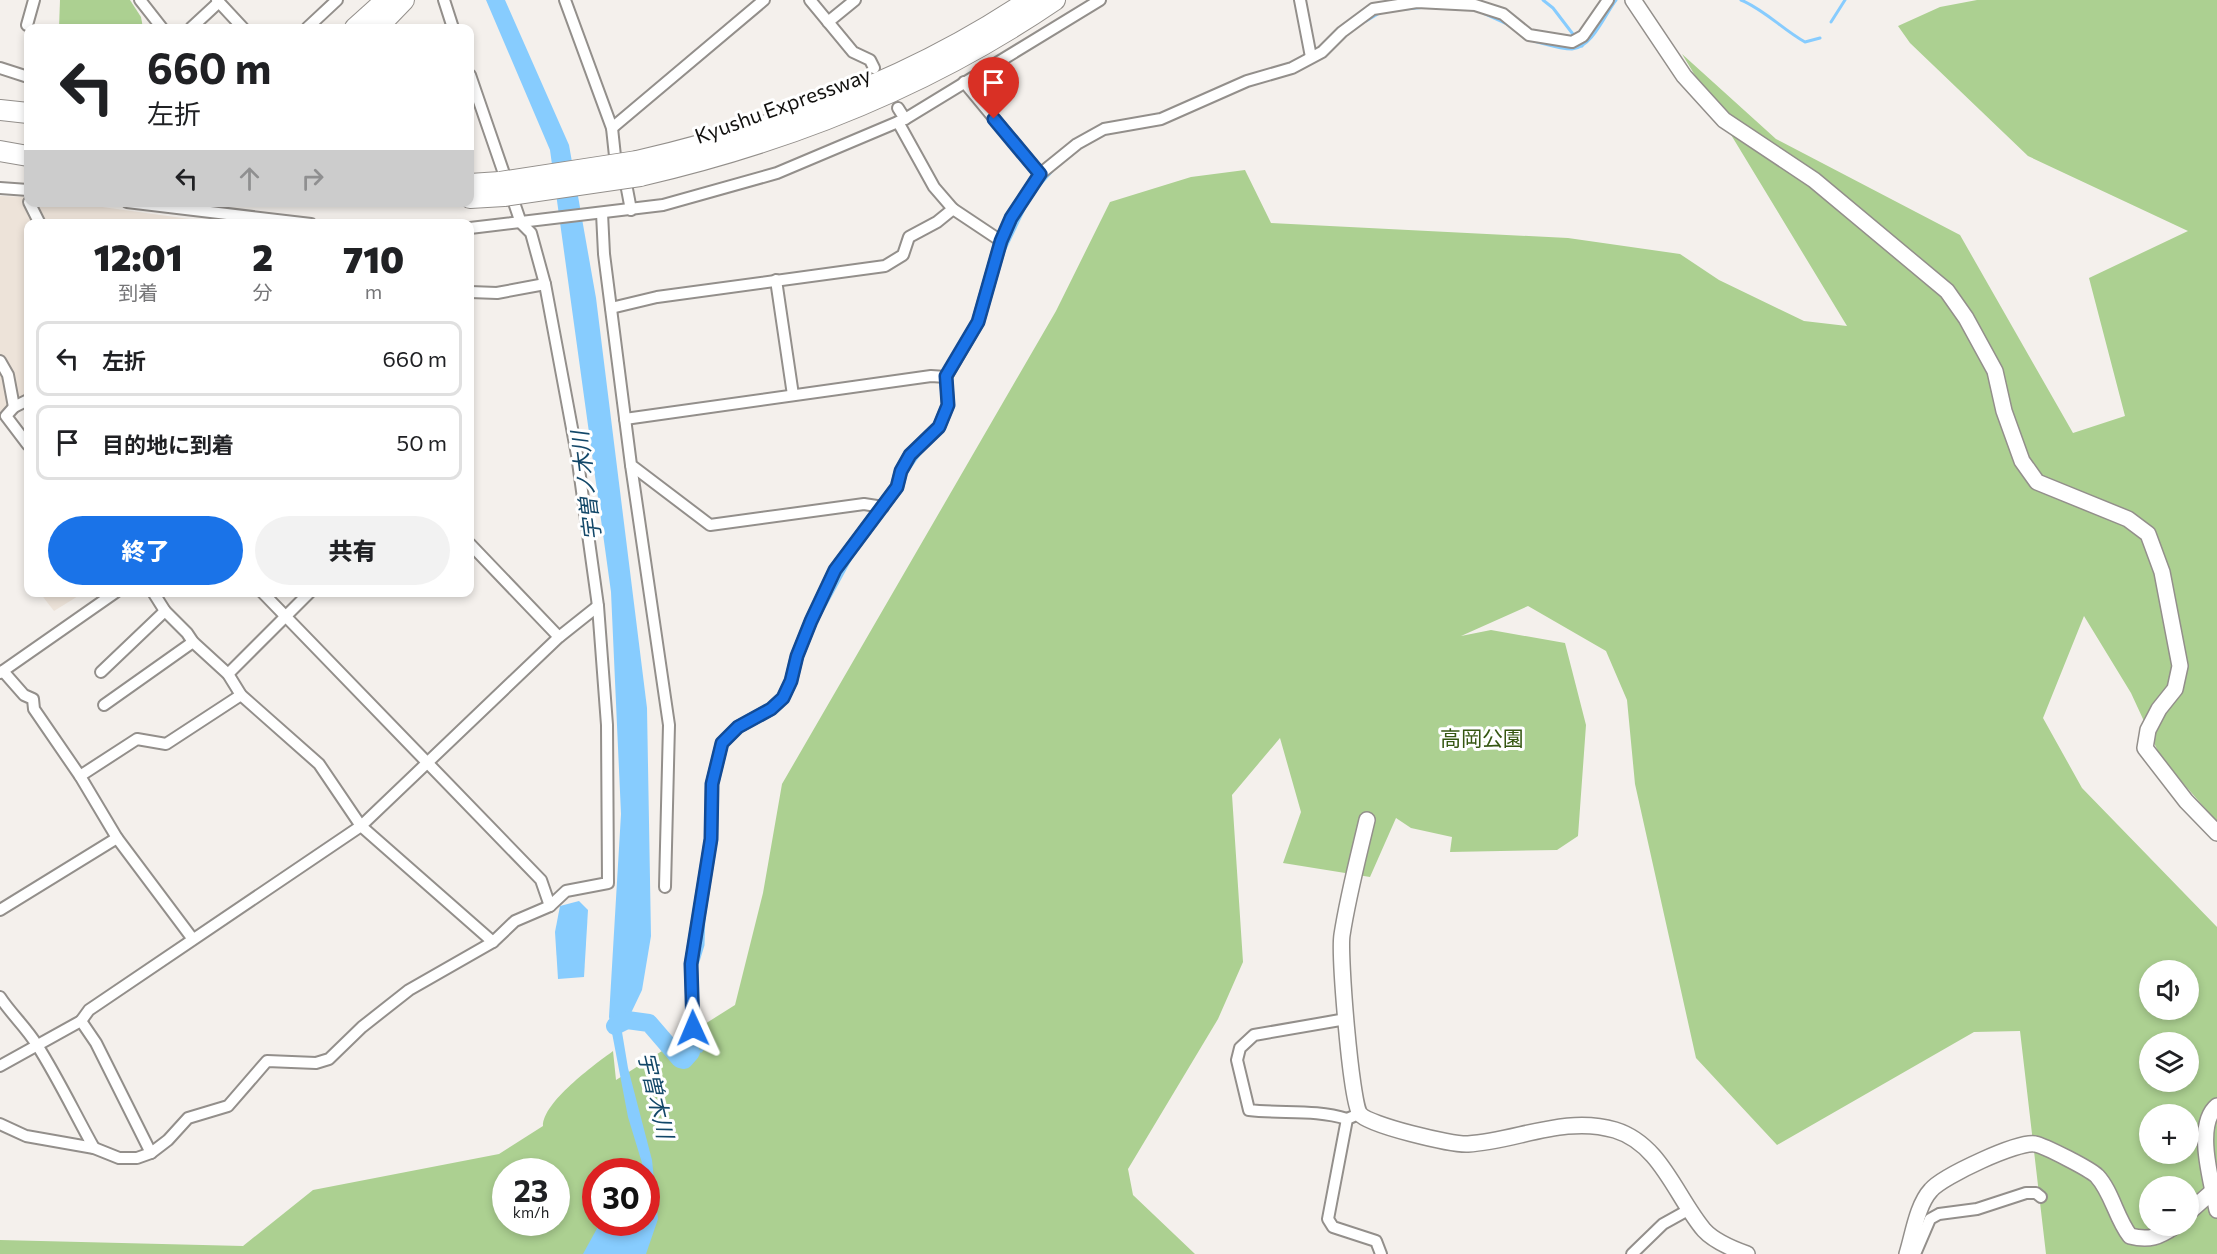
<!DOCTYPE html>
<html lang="ja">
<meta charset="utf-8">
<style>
body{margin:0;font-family:Commissioner,"Noto Sans JP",sans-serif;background:#f2f2f2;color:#202124;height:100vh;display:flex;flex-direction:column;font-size:22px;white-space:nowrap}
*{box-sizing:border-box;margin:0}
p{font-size:20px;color:#757577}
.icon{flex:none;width:33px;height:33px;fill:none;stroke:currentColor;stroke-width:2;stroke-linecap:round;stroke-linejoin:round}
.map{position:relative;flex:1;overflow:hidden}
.panel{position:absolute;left:24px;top:219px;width:450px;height:378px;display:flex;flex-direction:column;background:#fff;border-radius:12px;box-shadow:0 3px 9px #0003}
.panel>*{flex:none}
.hud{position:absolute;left:24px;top:24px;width:450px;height:183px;border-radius:12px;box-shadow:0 3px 9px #0003;background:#fff;color:#202124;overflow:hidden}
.buttons{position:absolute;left:2139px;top:960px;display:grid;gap:12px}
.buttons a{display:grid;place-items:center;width:60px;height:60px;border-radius:50%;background:#fff;box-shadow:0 3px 9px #0003;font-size:30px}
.speed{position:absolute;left:492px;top:1158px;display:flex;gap:12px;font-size:30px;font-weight:700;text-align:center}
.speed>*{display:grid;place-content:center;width:78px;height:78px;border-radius:50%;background:#fff;box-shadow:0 3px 9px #0003;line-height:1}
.speed small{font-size:15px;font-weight:400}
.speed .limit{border:9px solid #d22;background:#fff;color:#111}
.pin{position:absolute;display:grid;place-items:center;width:51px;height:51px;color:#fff;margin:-62px -26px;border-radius:50% 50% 50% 0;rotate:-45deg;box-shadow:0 0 6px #0007}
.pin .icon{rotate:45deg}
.me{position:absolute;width:66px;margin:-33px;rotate:359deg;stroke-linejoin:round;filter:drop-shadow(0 0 4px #0008)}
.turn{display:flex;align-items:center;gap:21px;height:126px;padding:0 24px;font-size:27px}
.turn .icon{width:78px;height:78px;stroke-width:2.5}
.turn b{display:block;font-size:42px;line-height:51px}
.lanes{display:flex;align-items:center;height:57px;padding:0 24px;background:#0003;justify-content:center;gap:30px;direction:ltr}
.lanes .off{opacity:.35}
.eta{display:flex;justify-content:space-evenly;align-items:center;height:102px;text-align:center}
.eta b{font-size:36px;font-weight:800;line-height:42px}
.primary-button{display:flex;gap:12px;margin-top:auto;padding:12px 24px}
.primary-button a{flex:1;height:69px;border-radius:36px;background:#1a73e8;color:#fff;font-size:24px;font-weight:800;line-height:69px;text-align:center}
.primary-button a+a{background:#f2f2f2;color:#202124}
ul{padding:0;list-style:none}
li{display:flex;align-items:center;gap:18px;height:75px;margin:0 12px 9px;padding:0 12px;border:3px solid #e0e0e0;border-radius:12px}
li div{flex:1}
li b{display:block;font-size:22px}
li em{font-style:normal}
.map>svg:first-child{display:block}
.built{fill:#ede3d9}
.green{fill:#acd091;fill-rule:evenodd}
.water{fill:#87ccfe}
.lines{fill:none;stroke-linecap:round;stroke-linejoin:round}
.stream{stroke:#87ccfe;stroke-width:3}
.river{stroke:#87ccfe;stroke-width:18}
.street-tunnel{stroke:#d2cecb;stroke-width:10;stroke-dasharray:10 5;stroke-linecap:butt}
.street-casing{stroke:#938f8b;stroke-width:14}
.secondary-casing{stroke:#938f8b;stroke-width:18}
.highway-casing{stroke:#938f8b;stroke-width:22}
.street{stroke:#fff;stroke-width:10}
.secondary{stroke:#fff;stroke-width:15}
.highway{stroke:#fff;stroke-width:20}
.highway-bridge-casing{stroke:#938f8b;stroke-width:22;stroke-linecap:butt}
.highway-bridge{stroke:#fff;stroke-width:20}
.route-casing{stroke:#114b97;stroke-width:15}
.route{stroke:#1a73e8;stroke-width:10}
.labels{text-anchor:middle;stroke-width:6;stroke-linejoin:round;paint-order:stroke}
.street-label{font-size:21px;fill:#11100e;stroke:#fff}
.park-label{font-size:21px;fill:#355611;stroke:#fff}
.water-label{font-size:22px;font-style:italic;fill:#124768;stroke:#fff}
</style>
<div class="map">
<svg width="2217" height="1254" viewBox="0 0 2217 1254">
<rect width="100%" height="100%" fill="#f4f0ec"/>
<g class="built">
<polygon points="0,196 28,197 28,202 73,203 204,221 204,224 28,224 28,399 0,412"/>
<polygon points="40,593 83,593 54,611"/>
</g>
<g class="green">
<polygon points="60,0 130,0 141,17 143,28 59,28"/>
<path d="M 1977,0 L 2217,0 L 2217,822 L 2161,758 L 2131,693 L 2084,616 L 2043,718 L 2082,788 L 2217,927 L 2217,1254 L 2046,1254 L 2020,1031 L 1974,1032 L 1777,1145 L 1696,1058 L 1635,784 L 1627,700 L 1606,651 L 1528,606 L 1461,636 L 1491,630 L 1565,643 L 1586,725 L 1578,836 L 1557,850 L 1450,852 L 1452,837 L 1411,828 L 1396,818 L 1370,877 L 1283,863 L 1301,812 L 1280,738 L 1232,795 L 1243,962 L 1218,1019 L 1128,1169 L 1133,1195 L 1195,1254 L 0,1254 L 0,1240 L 243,1246 L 313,1190 L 499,1154 L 543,1126 C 543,1102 594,1065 613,1051 L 616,1080 L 735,1005 L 763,893 L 782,784 L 1056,311 L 1110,202 L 1191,177 L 1245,170 L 1271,223 L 1568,238 L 1680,254 L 1719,280 L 1804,321 L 1847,326 L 1682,54 L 1776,139 L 1960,235 L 2073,433 L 2125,416 L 2089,278 L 2188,231 L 2028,156 L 1910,43 L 1898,26 L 1940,7 ZM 2150,970 L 2188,970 L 2188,1010 L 2150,1010 ZM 2150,1042 L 2188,1042 L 2188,1082 L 2150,1082 ZM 2150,1114 L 2188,1114 L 2188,1154 L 2150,1154 ZM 506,1172 L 556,1172 L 556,1222 L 506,1222 ZM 596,1172 L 646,1172 L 646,1222 L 596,1222 ZM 2150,1186 L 2188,1186 L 2188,1226 L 2150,1226 Z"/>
</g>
<g class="water">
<polygon points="486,0 505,0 569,145 596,298 647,708 651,936 642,990 622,1032 628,1068 652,1160 658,1219 646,1254 583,1254 600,1223 646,1222 646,1172 639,1171 642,1163 628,1117 609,1017 621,814 611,592 550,150"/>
<polygon points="579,901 588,910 584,977 558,979 555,932 560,906"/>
</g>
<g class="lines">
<g class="stream">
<polyline points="1543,0 1553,8 1582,46"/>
<path d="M 1741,0 C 1765,10 1782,29 1805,42 L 1820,38"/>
<polyline points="1405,9 1426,7"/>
<polyline points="1485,14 1509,25"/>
<polyline points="1366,21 1381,12"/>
<polyline points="1831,22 1845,0"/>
<path d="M 1534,41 C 1546,44 1560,49 1572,49 C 1592,48 1605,14 1616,0"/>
<polyline points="1036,189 1053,170"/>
<polyline points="1003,253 1026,205"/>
<polyline points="904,476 923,449"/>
<polyline points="887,509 902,490 903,485"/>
<polyline points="813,628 851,558"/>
<polyline points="696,968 703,945 704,913"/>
<polyline points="691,1052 701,1051 705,1046 697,1008"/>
</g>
<polyline class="river" points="615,1026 627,1020 649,1023 680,1059 684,1060 691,1052"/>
<polyline class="street-tunnel" points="255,207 255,202"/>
<g class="street-casing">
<g id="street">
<polyline points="140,0 162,28"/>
<polyline points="217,0 243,28"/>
<polyline points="444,0 453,28"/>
<polyline points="565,0 612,128 615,156 627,189 631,210"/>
<polyline points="810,0 853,52 870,60 874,68"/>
<polyline points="1300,0 1311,57"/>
<polyline points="828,22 855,0"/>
<polyline points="27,25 34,0"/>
<polyline points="191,28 219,2"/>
<polyline points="307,28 337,0"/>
<polyline points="0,68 28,77"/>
<polyline points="964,82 1040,174"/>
<polyline points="898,108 905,119"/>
<polyline points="898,122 934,187 953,209"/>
<polyline points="612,128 764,0"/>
<polyline points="0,188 28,190"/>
<polyline points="29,202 40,224"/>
<polyline points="127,202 311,224"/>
<polyline points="602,213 604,254 631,465 710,525 864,504 883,507"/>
<polyline points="470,228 663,205 777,173 905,119 1100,0"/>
<polyline points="776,280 793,395"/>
<polyline points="470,292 497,293 545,284"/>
<polyline points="611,308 657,297 885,266 903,255 909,237 937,222 953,209 1001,241"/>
<polyline points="0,361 8,375 14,407"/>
<polyline points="28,400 14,407 6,416 28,445"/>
<polyline points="625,419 931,376 946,377"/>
<polyline points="631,465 669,725 665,887"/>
<polyline points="470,544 559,637"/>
<polyline points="153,592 165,611 187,633 193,642 228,674 241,695 319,764 361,826 493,942"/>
<polyline points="262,592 541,880 550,906"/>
<polyline points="3,671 24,695 33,699 34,709 80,776 117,838 192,938"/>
<polyline points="101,672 165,611"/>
<polyline points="0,673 116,592"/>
<polyline points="228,674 310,592"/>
<polyline points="104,705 193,642"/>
<polyline points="80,776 137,739 166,744 241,695"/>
<polyline points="0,910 117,838"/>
<path d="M 0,997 C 11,1014 26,1027 37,1045 C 58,1078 75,1114 94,1148"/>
<path d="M 1346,1019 L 1254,1035 L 1240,1048 L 1237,1060 L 1249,1110 C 1282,1114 1315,1109 1347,1119"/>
<polyline points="81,1021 89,1010 361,826 559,637 598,606"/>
<polyline points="693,1028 691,964 711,839 712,784 722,743 738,727 771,709 783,698 791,681 797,656 811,621 835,570 897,487 901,471 910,455 939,427 948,405 946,377 978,322 1001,241 1011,218 1040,174 1077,144 1104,129 1161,119 1247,81 1292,68 1322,52 1342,32 1373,9 1417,2 1475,5 1503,14 1529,35 1572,42 1583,36 1608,0"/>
<polyline points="0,1066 81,1021 96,1043 151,1153"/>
<polyline points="1354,1116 1347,1119 1328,1219 1333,1227 1376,1241 1381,1254"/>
<polyline points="0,1124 26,1136 94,1148 119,1158 137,1158 151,1153 168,1140 188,1118 228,1106 267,1061 316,1063 329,1059 362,1027 409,990 493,942 515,921 550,906 566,891 608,883 607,725 598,606 577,455 545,284 531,233 521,223 470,75"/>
<polyline points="1632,1254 1663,1224 1690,1209"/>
<polyline points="1915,1254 1930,1219 1939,1214 1977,1209 2026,1193 2036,1193 2041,1197"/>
</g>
</g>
<g class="secondary-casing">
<g id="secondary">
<polyline points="1633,0 1684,76 1724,120 1814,180 1947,291 1966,318 1995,371 2004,411 2022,461 2037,482 2128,519 2148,534 2162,572 2180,666 2175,689 2159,709 2148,730 2145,748 2186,801 2217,833"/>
<path d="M 1367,820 C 1358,858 1348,896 1342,935 C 1339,954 1351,1104 1360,1114 C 1368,1125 1452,1145 1468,1144 C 1517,1141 1565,1115 1615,1130 C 1661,1144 1676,1197 1704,1230 C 1714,1241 1733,1249 1747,1254"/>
<path d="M 2217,1106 C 2194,1125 2212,1183 2217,1210"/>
<polyline points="2188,1213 2213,1191"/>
<path d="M 1907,1254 C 1913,1235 1917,1205 1931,1190 C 1943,1176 2018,1141 2035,1144 C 2045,1146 2090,1169 2097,1176 C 2112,1192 2116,1218 2130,1236 C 2149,1241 2159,1237 2175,1226"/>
</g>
</g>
<g class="highway-casing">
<g id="highway">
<polyline points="355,28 386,0"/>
<polyline points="377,28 404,0"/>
<polyline points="0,110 28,113"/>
<polyline points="0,151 28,156"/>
<path d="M 637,161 C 775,129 911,80 1029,0"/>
<path d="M 640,176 C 788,142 929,86 1055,0"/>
<polyline points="470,184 500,182"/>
<polyline points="470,198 504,196"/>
</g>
</g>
<use href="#street" class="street"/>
<use href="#secondary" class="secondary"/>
<use href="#highway" class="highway"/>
<g class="highway-bridge-casing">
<g id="highway-bridge">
<polyline points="500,182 637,161"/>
<polyline points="504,196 640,176"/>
</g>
</g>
<use href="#highway-bridge" class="highway-bridge"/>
</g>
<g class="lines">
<g class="route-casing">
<polyline id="route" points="693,1028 691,964 711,839 712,784 722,743 738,727 771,709 783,698 791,681 797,656 811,621 835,570 897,487 901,471 910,455 939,427 948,405 946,376 978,322 1001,241 1011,218 1040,174 994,119"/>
</g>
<use href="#route" class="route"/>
</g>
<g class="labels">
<g class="street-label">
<text transform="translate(783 106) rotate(-20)" y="7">Kyushu Expressway</text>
</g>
<g class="park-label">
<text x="1482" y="746">高岡公園</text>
</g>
<g class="water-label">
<text transform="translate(586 486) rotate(-97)" y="8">宇曽ノ木川</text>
<text transform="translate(656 1095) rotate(77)" y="8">宇曽木川</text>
</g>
</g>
</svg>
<div class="buttons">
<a><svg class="icon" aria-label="sound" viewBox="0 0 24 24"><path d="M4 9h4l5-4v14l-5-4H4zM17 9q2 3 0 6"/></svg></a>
<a><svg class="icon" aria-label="layers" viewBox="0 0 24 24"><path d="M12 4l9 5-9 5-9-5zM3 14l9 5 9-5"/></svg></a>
<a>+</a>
<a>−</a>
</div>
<div class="speed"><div>23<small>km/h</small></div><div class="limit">30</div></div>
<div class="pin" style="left:994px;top:119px;background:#d93025"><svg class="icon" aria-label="arrive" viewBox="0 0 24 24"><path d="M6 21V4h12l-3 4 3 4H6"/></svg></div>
<svg class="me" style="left:693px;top:1028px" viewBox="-20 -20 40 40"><path d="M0-17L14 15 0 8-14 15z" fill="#1a73e8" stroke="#fff" stroke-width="4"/></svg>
<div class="hud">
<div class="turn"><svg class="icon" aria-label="left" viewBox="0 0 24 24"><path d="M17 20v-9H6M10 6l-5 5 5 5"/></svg><div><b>660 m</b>左折</div></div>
<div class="lanes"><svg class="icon" aria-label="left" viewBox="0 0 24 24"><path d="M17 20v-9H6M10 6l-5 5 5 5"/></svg><svg class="icon off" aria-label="ahead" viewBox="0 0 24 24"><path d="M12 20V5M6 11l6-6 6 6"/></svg><svg class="icon off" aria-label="right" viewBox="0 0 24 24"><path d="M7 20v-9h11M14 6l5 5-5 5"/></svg></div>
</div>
<section class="panel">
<div class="eta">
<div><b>12:01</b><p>到着</p></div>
<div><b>2</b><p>分</p></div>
<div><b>710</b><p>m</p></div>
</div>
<ul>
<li><svg class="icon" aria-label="left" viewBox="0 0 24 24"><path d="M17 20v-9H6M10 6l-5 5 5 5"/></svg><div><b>左折</b></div><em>660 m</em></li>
<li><svg class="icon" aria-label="arrive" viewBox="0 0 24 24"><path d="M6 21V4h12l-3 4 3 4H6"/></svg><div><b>目的地に到着</b></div><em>50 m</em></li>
</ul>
<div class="primary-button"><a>終了</a><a>共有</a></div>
</section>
</div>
